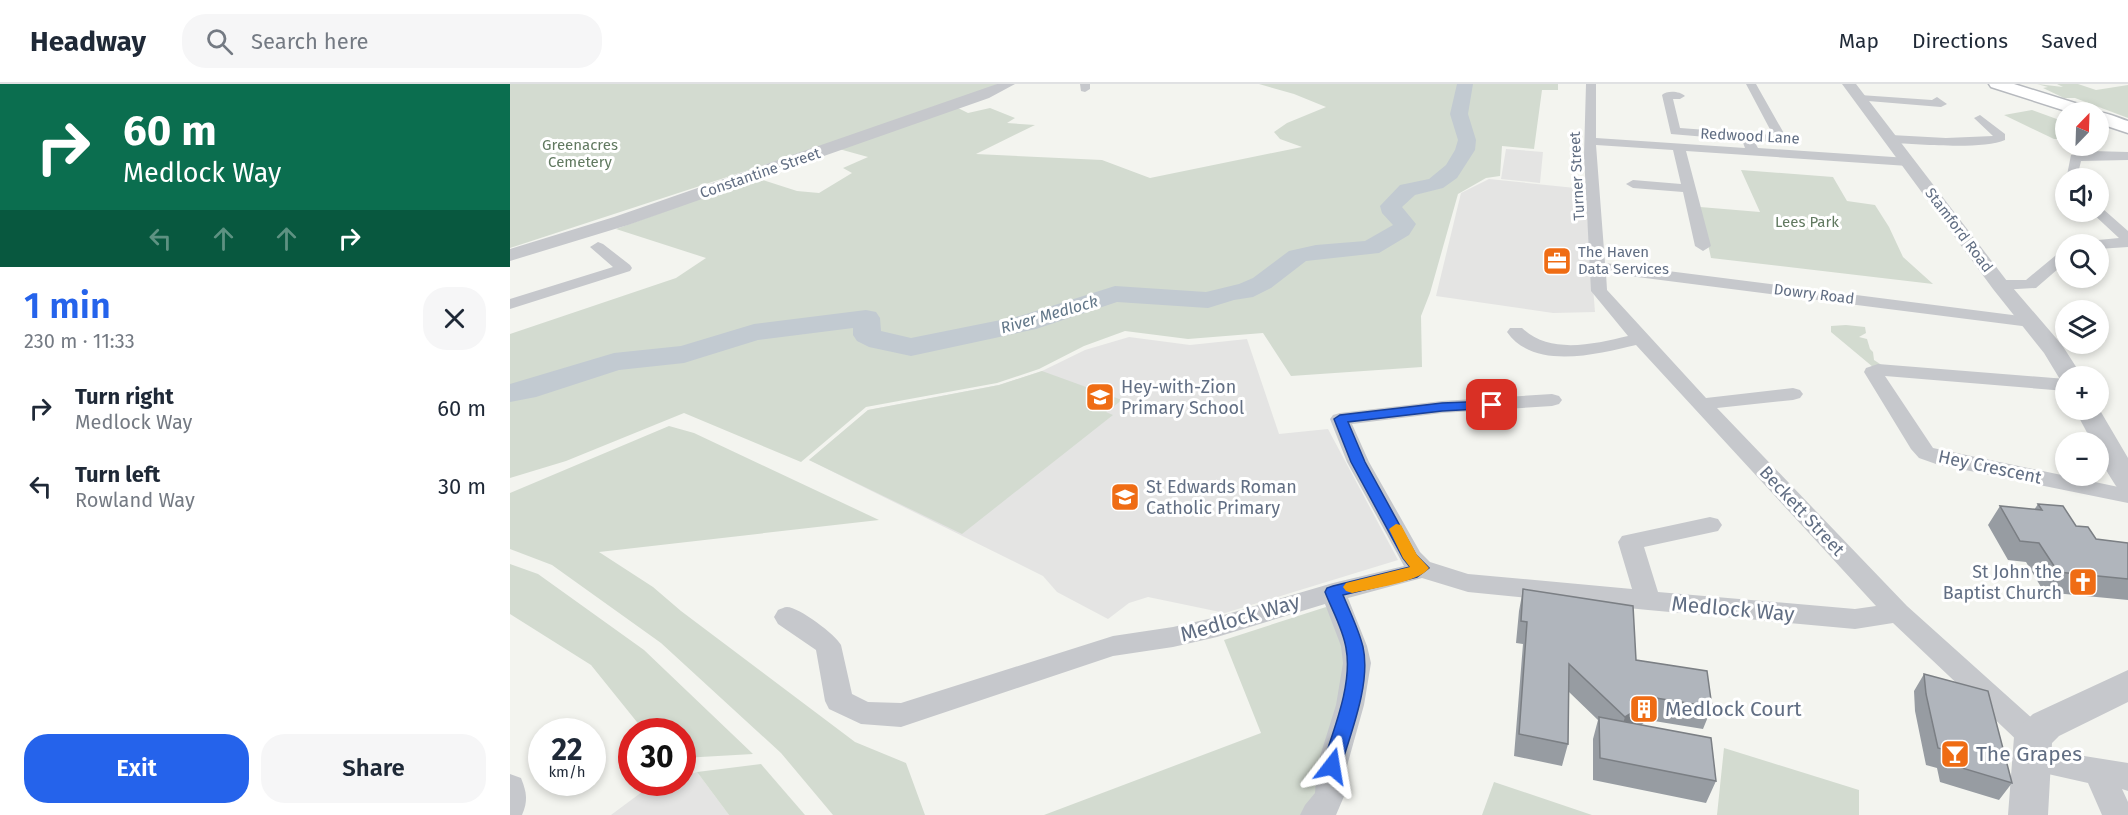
<!DOCTYPE html>
<meta charset="utf-8">
<style>
body{margin:0;font-family:"Fira Sans",sans-serif;background:#f6f6f7;color:#1f2937;height:100vh;display:flex;flex-direction:column;font-size:22px;white-space:nowrap}
*{box-sizing:border-box;margin:0}
p{font-size:20px;color:#747a83}
.icon{flex:none;width:33px;height:33px;fill:none;stroke:currentColor;stroke-width:2;stroke-linecap:round;stroke-linejoin:round}
.map{position:relative;flex:1;overflow:hidden}
.side{display:flex;flex-direction:column;background:#fff;width:510px}
.side>*{flex:none}
.top-card{background:#0b6e4f;color:#fff;overflow:hidden}
.needle{width:39px;rotate:23deg}
.buttons{position:absolute;left:1545px;top:18px;display:grid;gap:12px}
.buttons a{display:grid;place-items:center;width:54px;height:54px;border-radius:50%;background:#fff;box-shadow:0 3px 9px #0003;font-size:30px}
.speed{position:absolute;left:18px;top:634px;display:flex;gap:12px;font-size:30px;font-weight:700;text-align:center}
.speed>*{display:grid;place-content:center;width:78px;height:78px;border-radius:50%;background:#fff;box-shadow:0 3px 9px #0003;line-height:1}
.speed small{font-size:15px;font-weight:400}
.speed .limit{border:9px solid #d22;background:#fff;color:#111}
.pin{position:absolute;display:grid;place-items:center;width:51px;height:51px;color:#fff;margin:-26px;border-radius:12px;box-shadow:0 3px 9px #0006}
.me{position:absolute;width:66px;margin:-33px;rotate:14deg;stroke-linejoin:round;filter:drop-shadow(0 0 4px #0008)}
.turn{display:flex;align-items:center;gap:21px;height:126px;padding:0 24px;font-size:27px}
.turn .icon{width:78px;height:78px;stroke-width:2.5}
.turn b{display:block;font-size:42px;line-height:51px}
.lanes{display:flex;align-items:center;height:57px;padding:0 24px;background:#0003;justify-content:center;gap:30px;direction:ltr}
.lanes .off{opacity:.35}
.round{display:grid;place-items:center;flex:none;width:63px;height:63px;border-radius:24px;background:#f6f6f7}
.head{display:flex;align-items:center;justify-content:space-between;height:102px;padding:0 24px}
h1{font-size:36px;font-weight:600;line-height:45px;color:#2563eb}
.action{display:flex;gap:12px;margin-top:auto;padding:12px 24px}
.action a{flex:1;height:69px;border-radius:24px;background:#2563eb;color:#fff;font-size:24px;font-weight:600;line-height:69px;text-align:center}
.action a+a{background:#f6f6f7;color:#1f2937}
ul{padding:0;list-style:none}
li{display:flex;align-items:center;gap:18px;height:78px;padding:0 24px}
li div{flex:1}
li b{display:block;font-size:22px}
li em{font-style:normal}
header{display:flex;align-items:center;gap:36px;box-sizing:border-box;height:84px;padding:0 30px;background:#fff;border-bottom:2px solid #e0e1e3}
header strong{font-size:28px}
nav{display:flex;gap:33px;margin-inline-start:auto;font-size:21px}
.search{width:420px;height:54px;background:#f6f6f7;display:flex;align-items:center;gap:15px;box-sizing:border-box;padding:0 21px;border-radius:24px;color:#747a83;font-size:22px}
main{display:flex;flex:1;min-height:0}
.map>svg:first-child{display:block}
.built{fill:#e4e4e3}
.green{fill:#d3dbd0}
.lines{fill:none;stroke-linecap:round;stroke-linejoin:round}
.river{fill:#c2cad1;fill-rule:evenodd}
.primary-casing{stroke:#b6b9be;stroke-width:3}
.minor{fill:#c6c8cc;fill-rule:evenodd}
.tertiary{fill:#c6c8cc;fill-rule:evenodd}
.primary{fill:#fff;fill-rule:evenodd}
.wall{fill:#979ca2}
.shaded-wall{fill:#7b7f84}
.building{fill:#b0b5bc;stroke:#7b7f84;stroke-width:1.5}
.route{fill:#2563eb;stroke:#184099;stroke-width:1.5}
.slow{fill:#f59e0b}
.labels{text-anchor:middle;stroke-width:6;stroke-linejoin:round;paint-order:stroke}
.far-street-label{font-size:15px;fill:#616e83;stroke:#fff}
.far-park-label{font-size:15px;fill:#617960;stroke:#fff}
.far-poi-label{font-size:15px;fill:#616e83;stroke:#fff;text-anchor:start}
.far-water-label{font-size:16px;font-style:italic;fill:#617688;stroke:#fff}
.poi-label{font-size:18px;fill:#616e83;stroke:#fff;text-anchor:start}
.street-label{font-size:18px;fill:#616e83;stroke:#fff}
.near-street-label{font-size:21px;fill:#616e83;stroke:#fff}
.near-poi-label{font-size:21px;fill:#616e83;stroke:#fff;text-anchor:start}
</style>
<header>
<strong>Headway</strong>
<div class="search"><svg class="icon" aria-label="search" viewBox="0 0 24 24"><circle cx="10" cy="10" r="6"/><path d="M15 15l6 6"/></svg>Search here</div>
<nav><a>Map</a><a>Directions</a><a>Saved</a></nav>
</header>
<main>
<section class="side">
<div class="top-card">
<div class="turn"><svg class="icon" aria-label="right" viewBox="0 0 24 24"><path d="M7 20v-9h11M14 6l5 5-5 5"/></svg><div><b>60 m</b>Medlock Way</div></div>
<div class="lanes"><svg class="icon off" aria-label="left" viewBox="0 0 24 24"><path d="M17 20v-9H6M10 6l-5 5 5 5"/></svg><svg class="icon off" aria-label="ahead" viewBox="0 0 24 24"><path d="M12 20V5M6 11l6-6 6 6"/></svg><svg class="icon off" aria-label="ahead" viewBox="0 0 24 24"><path d="M12 20V5M6 11l6-6 6 6"/></svg><svg class="icon" aria-label="right" viewBox="0 0 24 24"><path d="M7 20v-9h11M14 6l5 5-5 5"/></svg></div>
</div>
<div class="head"><div><h1>1 min</h1><p>230 m · 11:33</p></div><a class="round"><svg class="icon" aria-label="close" viewBox="0 0 24 24"><path d="M6 6l12 12M18 6L6 18"/></svg></a></div>
<ul>
<li><svg class="icon" aria-label="right" viewBox="0 0 24 24"><path d="M7 20v-9h11M14 6l5 5-5 5"/></svg><div><b>Turn right</b><p>Medlock Way</p></div><em>60 m</em></li>
<li><svg class="icon" aria-label="left" viewBox="0 0 24 24"><path d="M17 20v-9H6M10 6l-5 5 5 5"/></svg><div><b>Turn left</b><p>Rowland Way</p></div><em>30 m</em></li>
</ul>
<div class="action"><a>Exit</a><a>Share</a></div>
</section>
<div class="map">
<svg width="1618" height="731" viewBox="0 0 1618 731">
<rect width="100%" height="100%" fill="#f3f4ef"/>
<g class="built">
<polygon points="996,65 1033,68 1030,99 991,95"/>
<polygon points="979,95 1075,105 1085,228 1043,229 926,212 951,109"/>
<polygon points="619,253 680,261 737,255 769,350 818,345 888,476 715,529 638,513 619,519 598,535 547,508 533,492 299,376 358,326 489,301 532,287 575,266"/>
<polygon points="187,688 219,731 101,731 136,705 155,699 172,699 173,693"/>
</g>
<g class="green">
<polygon points="0,0 488,0 434,22 0,164"/>
<polygon points="749,0 1048,0 1048,6 1032,6 1024,65 992,62 990,92 976,94 948,110 920,209 911,232 912,283 781,292 753,249 678,255 615,247 574,262 529,285 487,299 356,323 291,378 174,329 56,377 0,394 0,250 166,194 196,174 106,145 247,94 287,107 309,109 342,89 333,84 358,73 329,65 448,24 458,29 480,24 505,34 497,39 525,41 466,70 592,76 640,94 792,63 770,55 764,48 777,39 816,23 784,10"/>
<polygon points="1527,0 1553,3 1547,0 1568,0 1586,6 1618,1 1618,34 1565,14 1554,14 1533,4 1538,3"/>
<polygon points="1522,26 1555,38 1555,55 1544,55 1494,31"/>
<polygon points="1231,86 1323,93 1337,117 1365,121 1379,143 1393,173 1423,200 1201,174 1190,123 1250,128"/>
<polygon points="1336,241 1355,243 1356,249 1349,253 1357,255 1360,265 1363,268 1364,276 1376,284 1363,283 1321,248 1321,242"/>
<polygon points="532,287 612,316 596,328 603,331 452,450 299,376 358,326 489,301"/>
<polygon points="159,342 184,349 369,436 89,468 143,503 171,527 345,658 396,679 415,731 323,731 271,669 151,559 42,481 0,465 0,409"/>
<polygon points="0,480 28,490 134,566 243,670 173,674 172,648 135,648 81,581 0,530"/>
<polygon points="816,523 826,530 838,567 815,691 800,728 792,731 534,731 751,649 714,556"/>
<polygon points="1214,664 1349,706 1349,731 1207,731"/>
<polygon points="251,680 295,731 219,731 187,688"/>
<polygon points="984,698 1082,731 972,731"/>
</g>
<g class="lines">
<polygon class="river" points="947,0 963,0 958,30 966,56 965,66 947,94 933,104 905,111 892,123 906,140 899,151 869,169 796,177 761,204 743,213 724,216 698,224 607,218 526,245 401,272 359,263 347,257 343,251 343,244 248,256 174,279 109,286 26,313 0,318 0,300 104,269 171,262 244,240 356,226 366,228 370,234 371,247 401,254 510,232 605,202 696,208 729,200 743,194 779,167 806,161 855,157 883,141 872,129 870,122 890,101 919,95 936,81 945,66 948,56 940,30"/>
<g class="primary-casing">
<g id="primary">
<polygon points="1479,0 1504,0 1581,24 1584,28 1559,28 1481,3"/>
<path d="M 1584,28 C 1595,27 1608,34 1618,37 L 1618,49 L 1588,39 L 1588,28 Z"/>
</g>
</g>
<g class="minor">
<polygon points="570,0 580,0 580,5 575,8 571,7"/>
<path d="M 1076,0 L 1086,0 L 1086,54 L 1235,64 L 1232,56 L 1161,50 L 1152,11 C 1157,6 1170,7 1175,12 L 1170,15 L 1163,15 L 1170,44 L 1263,51 L 1236,0 L 1246,0 L 1276,53 L 1274,58 L 1244,57 L 1248,64 L 1398,74 L 1404,78 L 1398,82 L 1176,67 L 1201,162 L 1193,167 L 1185,162 L 1173,108 L 1123,104 L 1116,100 L 1123,96 L 1171,100 L 1163,66 L 1086,61 L 1095,179 L 1526,234 L 1529,238 L 1526,242 L 1520,243 L 1096,189 L 1097,206 L 1196,314 L 1283,304 L 1290,306 L 1293,310 L 1290,314 L 1283,316 L 1207,324 L 1397,522 L 1533,644 L 1538,653 L 1533,662 L 1523,666 L 1513,662 L 1383,539 L 1345,545 L 1138,526 L 958,508 L 912,494 L 838,514 L 857,562 L 861,579 L 854,621 L 837,682 L 835,710 L 826,731 L 790,731 L 795,721 L 805,709 L 807,682 L 826,621 L 833,579 L 831,562 L 815,520 L 707,553 L 663,563 L 603,572 L 391,643 L 351,640 L 319,625 L 315,617 L 306,566 L 268,540 L 264,533 L 268,526 C 271,525 274,523 277,523 C 289,523 326,551 331,561 L 342,610 L 358,618 L 391,619 L 603,552 L 663,543 L 707,533 L 823,499 L 894,482 L 837,378 L 820,335 L 823,331 L 830,329 L 932,317 L 1042,310 L 1049,312 L 1052,316 L 1049,320 L 1042,322 L 932,329 L 842,340 L 859,378 L 910,468 L 920,478 L 958,490 L 1122,505 L 1108,458 L 1112,452 L 1200,433 L 1208,435 L 1212,441 L 1208,447 L 1134,463 L 1148,508 L 1345,525 L 1366,522 L 1126,261 C 1088,270 1024,287 997,248 L 1000,244 L 1012,244 C 1040,271 1084,260 1118,252 L 1081,207 L 1074,71 Z"/>
<polygon points="1350,11 1422,16 1427,13 1437,20 1431,23 1346,16 1345,14"/>
<path d="M 1470,31 L 1495,50 L 1495,56 C 1473,66 1407,60 1381,59 L 1375,55 L 1381,51 L 1436,54 L 1483,52 L 1464,34 Z"/>
<polygon points="1582,67 1618,68 1618,76 1571,77 1567,94 1556,96 1561,71"/>
<polygon points="1588,124 1593,125 1618,147 1618,163 1588,165 1588,160 1581,160 1588,156 1609,154 1581,128 1588,128"/>
<polygon points="88,158 93,160 120,181 122,184 120,187 0,225 0,215 103,183 80,163"/>
<polygon points="1556,166 1556,178 1526,204 1490,206 1482,201 1490,196 1516,196 1551,167"/>
<polygon points="1368,280 1556,295 1556,307 1375,292 1423,364 1618,405 1618,419 1426,380 1409,374 1401,365 1354,288 1356,284"/>
<polygon points="1549,668 1618,679 1618,707 1612,705 1618,718 1618,731 1592,731 1578,699 1538,690 1534,681 1538,672"/>
<path d="M 0,690 L 11,694 C 17,709 18,717 12,731 L 0,731 Z"/>
</g>
<g class="tertiary">
<polygon points="487,0 505,0 479,14 118,141 0,177 0,165 104,133"/>
<polygon points="1332,0 1346,0 1497,197 1552,261 1572,292 1556,292 1556,298 1551,297 1534,269 1483,205"/>
<path d="M 1588,323 L 1618,374 L 1618,408 L 1608,405 C 1599,391 1588,376 1588,358 L 1582,358 L 1565,326 L 1588,326 Z"/>
<polygon points="1618,586 1618,618 1549,652 1542,659 1538,731 1498,731 1504,653 1510,642 1523,630"/>
</g>
<use href="#primary" class="primary"/>
</g>
<g class="wall">
<polygon points="1528,420 1566,442 1586,455 1618,459 1618,516 1534,508 1516,478 1498,476 1478,441 1490,422 1524,426"/>
<polygon points="1013,505 1202,623 1193,645 1138,636 1131,641 1206,697 1196,719 1083,696 1083,655 1088,636 1059,608 1058,660 1052,682 1004,672 1013,560 1006,559 1009,527"/>
<polygon points="1414,590 1502,699 1489,716 1430,698 1427,684 1416,681 1405,627 1404,607"/>
</g>
<polygon class="shaded-wall" points="1146,614 1138,636 1108,655 1115,633"/>
<g class="building">
<polygon points="1528,420 1553,422 1566,442 1578,443 1586,455 1618,459 1618,495 1548,488 1529,459 1510,457 1490,422 1532,426"/>
<polygon points="1013,505 1123,522 1126,576 1197,587 1202,623 1146,614 1115,633 1059,580 1058,660 1009,650 1017,538 1011,537"/>
<polygon points="1414,590 1478,607 1502,699 1442,681 1439,667 1428,664 1416,610"/>
<polygon points="1089,633 1201,654 1206,697 1090,674"/>
</g>
<path class="route" d="M 982,317 L 988,321 L 986,324 L 932,327 L 838,338 L 855,378 L 906,471 L 919,484 L 907,493 L 833,511 C 840,528 849,546 853,563 C 861,599 841,648 831,682 L 829,688 L 822,690 L 815,688 L 812,682 C 823,647 843,600 836,564 C 833,545 822,526 815,508 L 817,504 L 823,502 L 900,483 L 893,474 L 841,378 L 824,335 L 830,331 L 932,319 Z"/>
<path class="slow" d="M 886,440 L 891,441 L 907,471 L 919,484 C 910,498 859,505 842,509 L 836,507 L 833,503 L 836,499 L 900,483 L 893,474 L 879,445 Z"/>
<defs>
<g id="office-square" transform="scale(1.5)"><rect x="-9" y="-9" width="18" height="18" rx="4" fill="#ef6c14" stroke="#fff"/><path d="M-6-3h4V-5.5h4V-3h4V5H-6ZM-1-4.5V-3h2v-1.5ZM-6 0V1H6V0Z" fill="#fff"/></g>
<g id="school-square" transform="scale(1.5)"><rect x="-9" y="-9" width="18" height="18" rx="4" fill="#ef6c14" stroke="#fff"/><path d="M0-5L7-2L0 1L-7-2ZM-4 1L0 2.5L4 1V4Q0 6-4 4Z" fill="#fff"/></g>
<g id="church-square" transform="scale(1.5)"><rect x="-9" y="-9" width="18" height="18" rx="4" fill="#ef6c14" stroke="#fff"/><path d="M-1.2-6h2.4v3.5h3.3v2.4h-3.3V6h-2.4V-.1h-3.3v-2.4h3.3Z" fill="#fff"/></g>
<g id="building-square" transform="scale(1.5)"><rect x="-9" y="-9" width="18" height="18" rx="4" fill="#ef6c14" stroke="#fff"/><path d="M-4-6H4V6H1V3H-1V6H-4ZM-2.5-4.3h1.7v1.8h-1.7ZM.8-4.3h1.7v1.8H.8ZM-2.5-1h1.7V.8h-1.7ZM.8-1h1.7V.8H.8Z" fill="#fff"/></g>
<g id="bar-square" transform="scale(1.5)"><rect x="-9" y="-9" width="18" height="18" rx="4" fill="#ef6c14" stroke="#fff"/><path d="M-6-5H6L.8 .8V4.5H3.5V6h-7V4.5H-.8V.8Z" fill="#fff"/></g>
</defs>
<g fill-rule="evenodd">
<use href="#office-square" x="1047" y="177"/>
<use href="#school-square" x="590" y="313"/>
<use href="#school-square" x="615" y="413"/>
<use href="#church-square" x="1573" y="498"/>
<use href="#building-square" x="1134" y="625"/>
<use href="#bar-square" x="1445" y="670"/>
</g>
<g class="labels">
<g class="far-street-label">
<text transform="translate(1240 52) rotate(3)" y="5">Redwood Lane</text>
<text transform="translate(250 89) rotate(-19)" y="5">Constantine Street</text>
<text transform="translate(1067 92) rotate(-93)" y="5">Turner Street</text>
<text transform="translate(1449 146) rotate(53)" y="5">Stamford Road</text>
<text transform="translate(1304 210) rotate(7)" y="5">Dowry Road</text>
</g>
<g class="far-park-label">
<text x="70" y="66">Greenacres<tspan x="70" dy="17">Cemetery</tspan></text>
<text x="1297" y="143">Lees Park</text>
</g>
<g class="far-poi-label">
<text x="1068" y="173">The Haven<tspan x="1068" dy="17">Data Services</tspan></text>
</g>
<g class="far-water-label">
<text transform="translate(539 230) rotate(-16)" y="6">River Medlock</text>
</g>
<g class="poi-label">
<text x="611" y="309">Hey-with-Zion<tspan x="611" dy="21">Primary School</tspan></text>
<text x="636" y="409">St Edwards Roman<tspan x="636" dy="21">Catholic Primary</tspan></text>
<text x="1552" y="494" text-anchor="end">St John the<tspan x="1552" dy="21">Baptist Church</tspan></text>
</g>
<g class="street-label">
<text transform="translate(1480 383) rotate(12)" y="6">Hey Crescent</text>
<text transform="translate(1292 427) rotate(47)" y="6">Beckett Street</text>
</g>
<g class="near-street-label">
<text transform="translate(1223 525) rotate(5)" y="7">Medlock Way</text>
<text transform="translate(730 534) rotate(-16)" y="7">Medlock Way</text>
</g>
<g class="near-poi-label">
<text x="1155" y="632">Medlock Court</text>
<text x="1466" y="677">The Grapes</text>
</g>
</g>
</svg>
<div class="buttons">
<a><svg class="needle" viewBox="-14 -14 28 28"><path d="M0-13l5 13h-10z" fill="#e53935"/><path d="M0 13l5-13h-10z" fill="#747a83"/></svg></a>
<a><svg class="icon" aria-label="sound" viewBox="0 0 24 24"><path d="M4 9h4l5-4v14l-5-4H4zM17 9q2 3 0 6"/></svg></a>
<a><svg class="icon" aria-label="search" viewBox="0 0 24 24"><circle cx="10" cy="10" r="6"/><path d="M15 15l6 6"/></svg></a>
<a><svg class="icon" aria-label="layers" viewBox="0 0 24 24"><path d="M12 4l9 5-9 5-9-5zM3 14l9 5 9-5"/></svg></a>
<a>+</a>
<a>−</a>
</div>
<div class="speed"><div>22<small>km/h</small></div><div class="limit">30</div></div>
<div class="pin" style="left:982px;top:321px;background:#d93025"><svg class="icon" aria-label="arrive" viewBox="0 0 24 24"><path d="M6 21V4h12l-3 4 3 4H6"/></svg></div>
<svg class="me" style="left:822px;top:682px" viewBox="-20 -20 40 40"><path d="M0-17L14 15 0 8-14 15z" fill="#2563eb" stroke="#fff" stroke-width="4"/></svg>
</div>
</main>
